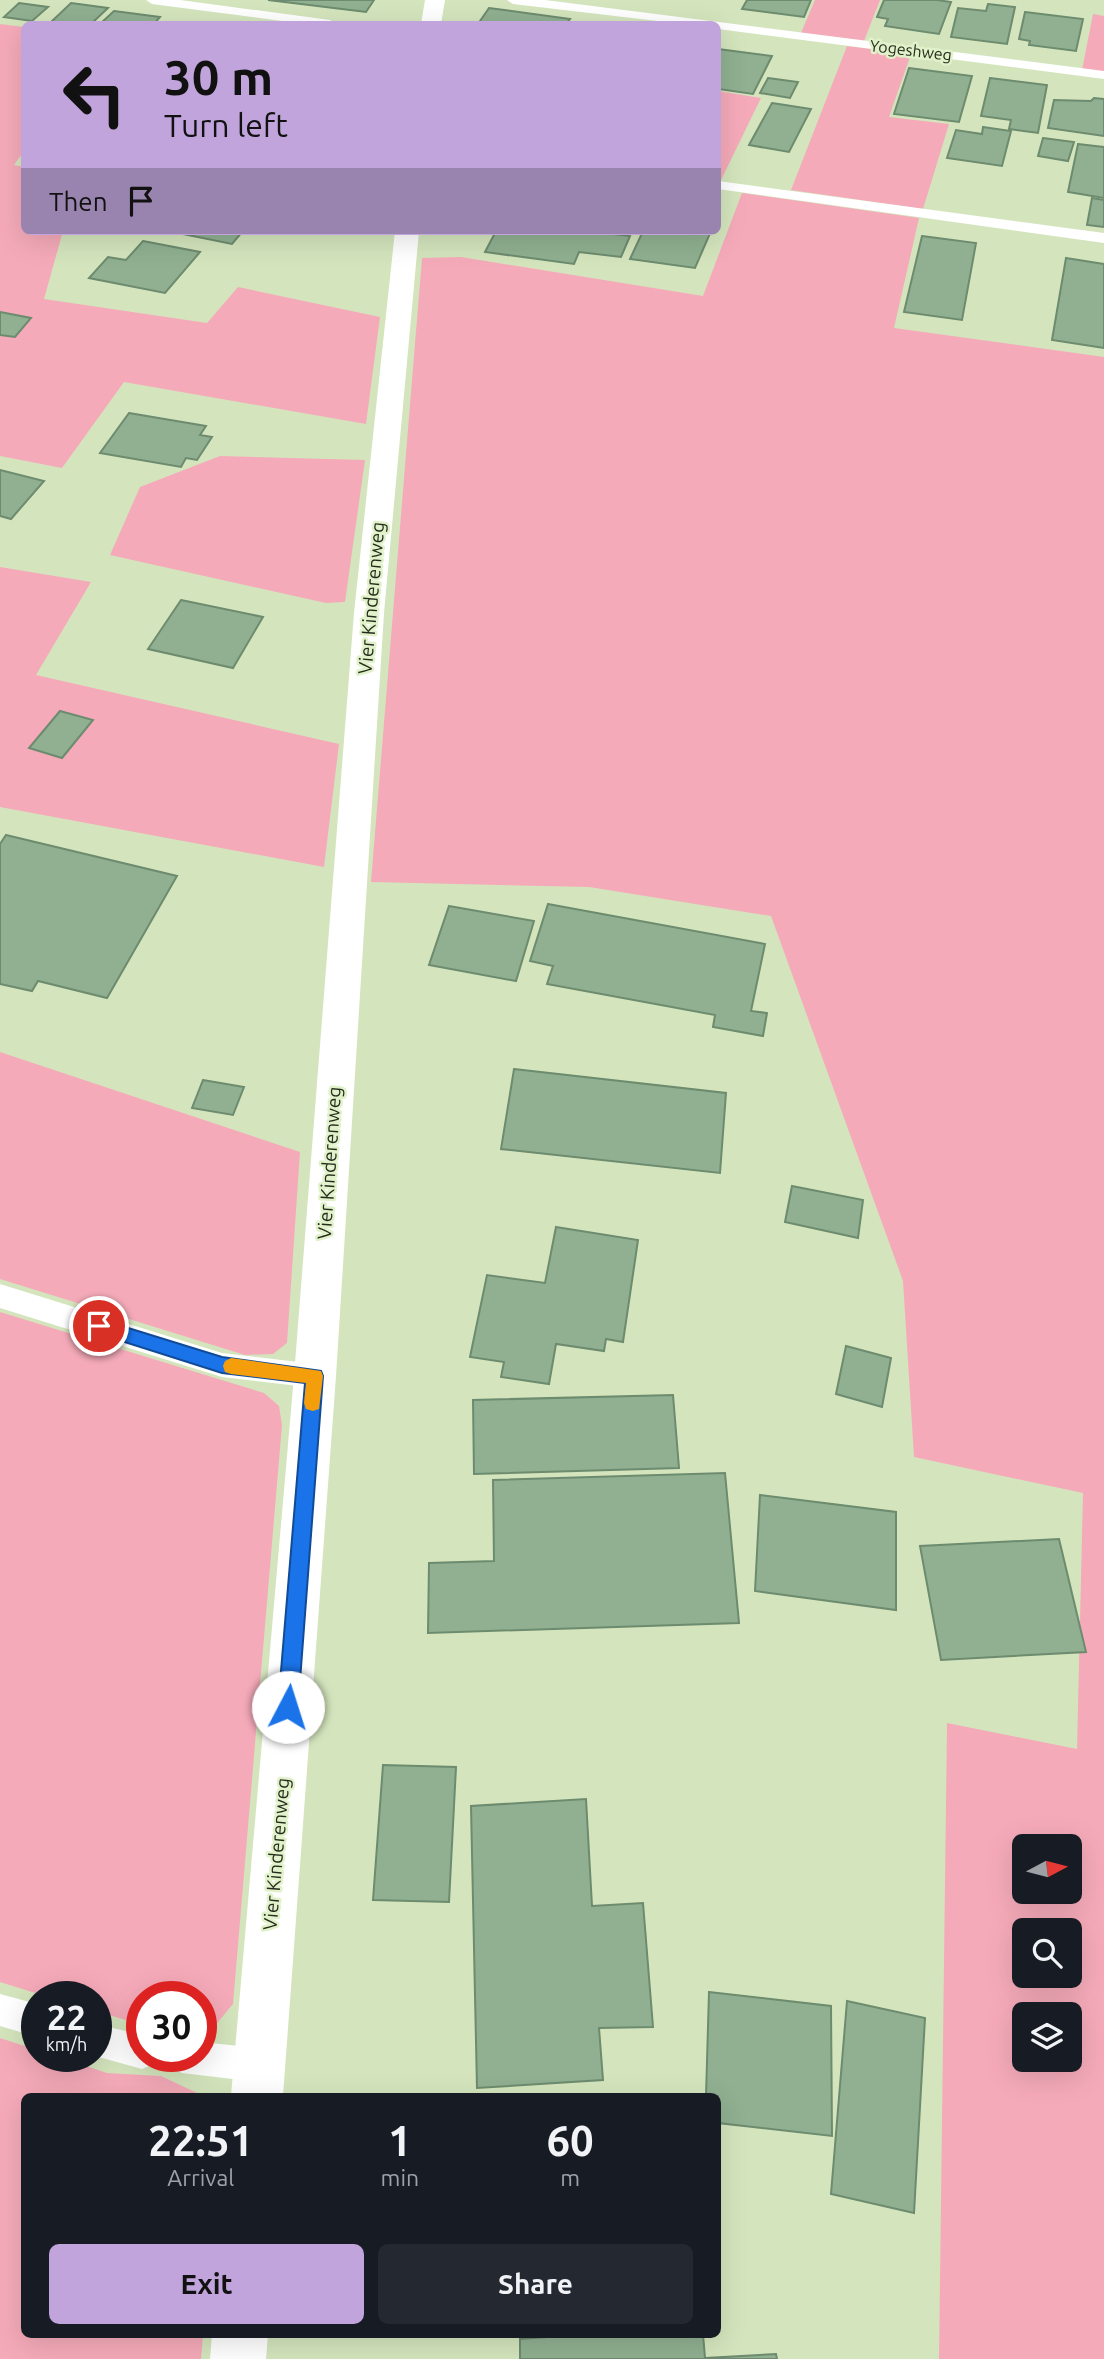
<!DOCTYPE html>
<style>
body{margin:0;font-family:Ubuntu,sans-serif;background:#242831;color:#f1f3f6;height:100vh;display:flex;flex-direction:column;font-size:26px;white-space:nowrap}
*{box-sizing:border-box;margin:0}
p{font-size:23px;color:#9ea1a6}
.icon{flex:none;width:38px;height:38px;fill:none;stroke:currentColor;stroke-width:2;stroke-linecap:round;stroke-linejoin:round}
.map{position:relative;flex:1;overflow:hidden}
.drawer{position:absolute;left:21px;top:2093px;width:700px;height:245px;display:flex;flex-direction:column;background:#171b24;border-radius:10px;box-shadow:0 7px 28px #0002}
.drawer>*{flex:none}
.guide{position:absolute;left:21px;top:21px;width:700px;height:214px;border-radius:10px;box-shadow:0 7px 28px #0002;background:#c0a4db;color:#111;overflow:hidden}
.needle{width:46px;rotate:83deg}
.tools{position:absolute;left:1012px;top:1834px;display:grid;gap:14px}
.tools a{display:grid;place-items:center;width:70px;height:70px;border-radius:10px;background:#171b24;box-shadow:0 7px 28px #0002;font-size:35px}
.speed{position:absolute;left:21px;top:1981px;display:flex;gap:14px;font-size:35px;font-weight:700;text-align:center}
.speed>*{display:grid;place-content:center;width:91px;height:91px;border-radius:50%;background:#171b24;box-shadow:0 7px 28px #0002;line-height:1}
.speed small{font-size:18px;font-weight:400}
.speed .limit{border:10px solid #d22;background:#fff;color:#111}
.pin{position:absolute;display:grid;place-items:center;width:60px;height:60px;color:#fff;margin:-30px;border:4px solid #fff;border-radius:50%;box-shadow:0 2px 7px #0007}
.me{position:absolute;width:77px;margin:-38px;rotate:5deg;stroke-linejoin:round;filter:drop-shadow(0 0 5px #0008)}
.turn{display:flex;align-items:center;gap:24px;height:147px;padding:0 28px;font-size:32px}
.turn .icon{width:91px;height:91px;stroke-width:2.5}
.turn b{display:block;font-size:49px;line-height:60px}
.then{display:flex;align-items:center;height:66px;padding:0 28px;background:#0003;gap:14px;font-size:26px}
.eta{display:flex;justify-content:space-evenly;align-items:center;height:119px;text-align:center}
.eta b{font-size:42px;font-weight:600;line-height:49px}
.cta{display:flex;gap:14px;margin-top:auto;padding:14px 28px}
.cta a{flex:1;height:80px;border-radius:10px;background:#c0a4db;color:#111;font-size:28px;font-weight:600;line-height:80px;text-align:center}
.cta a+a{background:#242831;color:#f1f3f6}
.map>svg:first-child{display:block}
.green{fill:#f5aab9;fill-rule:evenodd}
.building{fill:#90b091;stroke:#6d8b6e;stroke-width:2}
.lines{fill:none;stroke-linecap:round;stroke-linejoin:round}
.lane{fill:#fff;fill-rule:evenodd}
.street{fill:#fff;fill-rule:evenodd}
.route{fill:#1a73e8;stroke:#114b97;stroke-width:2}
.slow{fill:#f59e0b}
.labels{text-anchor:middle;stroke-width:5;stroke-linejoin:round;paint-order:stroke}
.far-street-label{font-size:16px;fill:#262c1d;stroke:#e1f2ca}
.street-label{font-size:19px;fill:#262c1d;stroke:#e1f2ca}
</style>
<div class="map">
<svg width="1104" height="2359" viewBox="0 0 1104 2359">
<rect width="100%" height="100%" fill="#d4e5bd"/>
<g class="green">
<polygon points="815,0 880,0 864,41 801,33"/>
<polygon points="1093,14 1104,16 1104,73 1082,70"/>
<polygon points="0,24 24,27 24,151 14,165 24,167 24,231 63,231 44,299 207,323 238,287 380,317 366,424 124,382 62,468 0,456"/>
<polygon points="847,46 911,54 889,117 949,124 923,209 791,190"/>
<polygon points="718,91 761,98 721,180 718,180"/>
<path d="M 742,193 L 919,218 L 894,328 L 1104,357 L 1104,2359 L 939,2359 L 947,1723 L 1077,1749 L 1083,1493 L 914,1457 L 903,1281 L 771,916 L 589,887 L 371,882 L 422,258 L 461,257 L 703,296 ZM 1024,1846 L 1069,1846 L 1069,1892 L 1024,1892 ZM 1024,1930 L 1069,1930 L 1069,1976 L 1024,1976 ZM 1024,2014 L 1069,2014 L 1069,2060 L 1024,2060 Z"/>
<polygon points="220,456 365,460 345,602 326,603 110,555 140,487"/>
<polygon points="0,567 91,582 36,675 339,744 324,867 0,807"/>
<polygon points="0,1052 300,1152 287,1343 273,1354 245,1355 0,1279"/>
<polygon points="0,1312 264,1393 279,1406 282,1425 233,2004 208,2034 201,2033 201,1997 142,1997 142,2025 96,2011 96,1997 48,1997 0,1982"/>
<polygon points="0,2038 37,2050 37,2056 55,2056 107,2073 161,2076 199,2094 200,2096 24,2096 24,2334 203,2335 201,2359 0,2359"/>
</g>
<g class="building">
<polygon points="268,0 374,0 366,12"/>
<polygon points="747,0 811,0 804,17 742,9"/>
<polygon points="884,0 937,0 951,2 939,34 885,26 888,19 877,17"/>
<polygon points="19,3 48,7 32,21 4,17"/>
<polygon points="71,3 108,8 91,24 49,24"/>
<polygon points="988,4 1015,7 1007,44 951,37 958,8 986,11"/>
<polygon points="489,8 570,19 566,24 478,24"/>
<polygon points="114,11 160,17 154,24 100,24"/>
<polygon points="1025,12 1083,19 1076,51 1029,45 1030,41 1019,39"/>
<polygon points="718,49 772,56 753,94 718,89"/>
<polygon points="909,68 972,76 959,122 894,114"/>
<polygon points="768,78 798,82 790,98 760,93"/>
<polygon points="990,78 1047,85 1038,133 1009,129 1011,120 981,116"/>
<polygon points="1094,98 1104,99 1104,136 1048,128 1054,100 1091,101"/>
<polygon points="772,103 811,109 789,152 749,145"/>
<polygon points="983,127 1011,131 1002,166 947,158 956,130 982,134"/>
<polygon points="1043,138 1074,142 1068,161 1038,156"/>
<polygon points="1078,144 1104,147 1104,198 1068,192"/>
<polygon points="1092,198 1104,200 1104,227 1087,225"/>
<polygon points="168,231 243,231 232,244"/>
<polygon points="496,231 590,231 630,236 621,257 579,252 574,264 485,252"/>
<polygon points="643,231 711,231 695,268 630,259"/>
<polygon points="922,236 976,243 962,320 904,312"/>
<polygon points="143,241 200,252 165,293 89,278 108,257 126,260"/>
<polygon points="1066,258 1104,264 1104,348 1052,340"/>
<polygon points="0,312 31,318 15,337 0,335"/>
<polygon points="129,413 206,426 200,435 212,437 197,460 186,458 181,467 100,453"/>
<polygon points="0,470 44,481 11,519 0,516"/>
<polygon points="181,600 263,617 233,668 148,649"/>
<polygon points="60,711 93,720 62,758 29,748"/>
<polygon points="6,835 177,876 107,998 38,981 32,991 0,984 0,844"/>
<polygon points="548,904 765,944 751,1011 767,1013 763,1036 713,1027 715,1015 547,984 553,966 530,961"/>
<polygon points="449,906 534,921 516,981 429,965"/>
<polygon points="514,1069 726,1093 720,1173 501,1149"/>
<polygon points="203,1080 244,1087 233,1115 192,1108"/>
<polygon points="792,1186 863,1200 858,1238 785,1222"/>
<polygon points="556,1227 638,1240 623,1342 606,1339 604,1351 556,1344 549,1384 501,1377 504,1362 470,1357 487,1275 545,1283"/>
<polygon points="846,1346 891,1358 882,1407 836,1394"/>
<polygon points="673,1395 679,1468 474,1474 473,1400"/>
<polygon points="725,1473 739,1623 428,1633 429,1563 494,1561 493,1480"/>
<polygon points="760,1495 896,1512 896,1610 755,1591"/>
<polygon points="1059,1539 1086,1652 941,1660 920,1546"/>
<polygon points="383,1765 456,1767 449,1902 373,1900"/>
<polygon points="586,1799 592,1906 643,1903 653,2027 599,2028 603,2080 477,2088 471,1806"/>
<polygon points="709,1992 831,2006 832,2136 718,2123 718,2096 706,2096"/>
<polygon points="847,2001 925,2018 914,2213 831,2194"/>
<polygon points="588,2334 703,2334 705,2358 776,2354 777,2359 520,2359 520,2339"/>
</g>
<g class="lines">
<g class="lane">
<polygon points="146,0 180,0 330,20 336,24 305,24 152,4"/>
<polygon points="507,0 545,0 1104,71 1104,79 718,29 718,24 683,24 513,4"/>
<polygon points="718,181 1104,233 1104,243 718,189"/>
<polygon points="0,1284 222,1353 315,1364 324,1367 328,1376 324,1385 315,1388 222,1377 0,1308"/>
<polygon points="0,1994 37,2004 37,2037 0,2026"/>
<polygon points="96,2024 142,2035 142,2056 157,2056 154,2064 142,2069 95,2056"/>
<polygon points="201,2042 259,2048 271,2053 276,2065 271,2077 259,2082 182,2073 170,2068 165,2056 201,2056"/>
</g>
<g class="street">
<polygon points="425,0 445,0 441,24 421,24"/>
<polygon points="395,231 419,231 384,613 336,1376 283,2096 231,2096 294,1376 354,613"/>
<polygon points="212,2334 268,2334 266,2359 210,2359"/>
</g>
</g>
<polygon class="route" points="99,1319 222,1357 321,1371 323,1376 298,1707 295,1714 288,1716 281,1714 278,1707 305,1383 222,1373 93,1332 90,1326 93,1321"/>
<polygon class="slow" points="231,1358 321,1371 323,1376 319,1409 313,1411 306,1409 304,1403 306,1383 231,1374 225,1372 223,1366 225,1361"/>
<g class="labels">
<g class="far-street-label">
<text transform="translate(911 50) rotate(7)" y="6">Yogeshweg</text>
</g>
<g class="street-label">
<text transform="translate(371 598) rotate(-85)" y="7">Vier Kinderenweg</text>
<text transform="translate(329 1163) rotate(-86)" y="7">Vier Kinderenweg</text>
<text transform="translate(276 1854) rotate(-85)" y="7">Vier Kinderenweg</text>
</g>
</g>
</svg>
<div class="tools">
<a><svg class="needle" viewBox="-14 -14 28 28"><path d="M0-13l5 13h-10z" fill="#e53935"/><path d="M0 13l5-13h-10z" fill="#9ea1a6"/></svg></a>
<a><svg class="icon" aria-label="search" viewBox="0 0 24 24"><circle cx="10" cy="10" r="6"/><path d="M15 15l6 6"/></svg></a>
<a><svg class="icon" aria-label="layers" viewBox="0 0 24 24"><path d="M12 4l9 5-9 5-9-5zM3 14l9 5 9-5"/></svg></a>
</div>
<div class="speed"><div>22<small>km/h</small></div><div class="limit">30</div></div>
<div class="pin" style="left:99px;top:1326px;background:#d93025"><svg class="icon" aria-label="arrive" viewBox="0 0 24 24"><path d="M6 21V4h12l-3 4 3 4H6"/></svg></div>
<svg class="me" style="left:288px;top:1707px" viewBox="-20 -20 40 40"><circle r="19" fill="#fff"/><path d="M0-13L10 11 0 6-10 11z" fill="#1a73e8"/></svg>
<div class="guide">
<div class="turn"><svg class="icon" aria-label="left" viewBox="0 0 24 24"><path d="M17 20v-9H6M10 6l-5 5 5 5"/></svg><div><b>30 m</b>Turn left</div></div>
<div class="then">Then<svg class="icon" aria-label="arrive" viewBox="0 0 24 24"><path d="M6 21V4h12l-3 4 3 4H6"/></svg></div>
</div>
<section class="drawer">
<div class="eta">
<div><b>22:51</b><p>Arrival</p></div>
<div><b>1</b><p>min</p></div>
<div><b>60</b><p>m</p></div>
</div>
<div class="cta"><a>Exit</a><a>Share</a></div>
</section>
</div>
